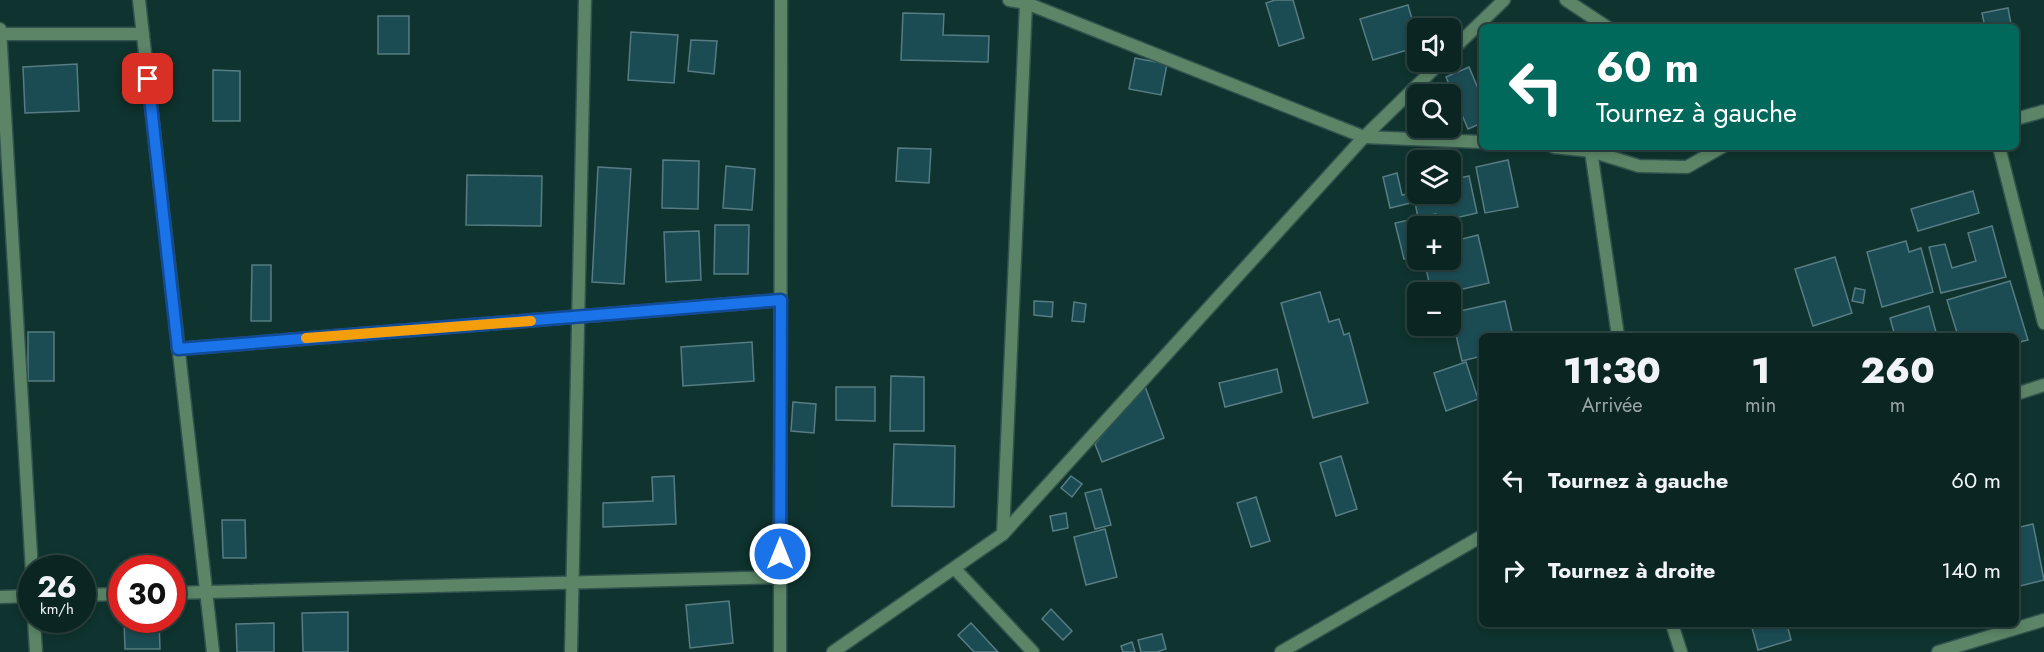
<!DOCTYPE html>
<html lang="fr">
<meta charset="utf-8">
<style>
body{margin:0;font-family:Jost,sans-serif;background:#19322f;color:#f1f3f6;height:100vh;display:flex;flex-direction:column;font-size:22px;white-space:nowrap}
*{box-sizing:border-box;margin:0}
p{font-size:20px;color:#9aa5a5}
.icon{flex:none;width:33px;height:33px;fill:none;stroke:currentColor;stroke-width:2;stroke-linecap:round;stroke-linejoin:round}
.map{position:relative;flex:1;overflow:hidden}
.drawer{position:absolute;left:1479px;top:333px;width:540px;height:294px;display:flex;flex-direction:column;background:#0b2622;border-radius:9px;box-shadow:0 3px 9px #0003,0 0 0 2px #2b4340}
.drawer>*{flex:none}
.banner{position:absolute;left:1479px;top:24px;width:540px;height:126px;border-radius:9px;box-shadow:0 3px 9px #0003,0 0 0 2px #2b4340;background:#00695c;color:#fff;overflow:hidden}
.controls{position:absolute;left:1407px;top:18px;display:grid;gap:12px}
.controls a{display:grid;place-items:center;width:54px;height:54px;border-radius:9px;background:#0b2622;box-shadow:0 3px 9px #0003,0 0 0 2px #2b4340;font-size:30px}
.speed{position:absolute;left:18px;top:555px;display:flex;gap:12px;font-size:30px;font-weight:700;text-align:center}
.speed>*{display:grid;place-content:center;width:78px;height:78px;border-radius:50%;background:#0b2622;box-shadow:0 3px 9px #0003,0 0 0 2px #2b4340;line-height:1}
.speed small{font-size:15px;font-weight:400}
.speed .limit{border:9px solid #d22;background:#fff;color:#111}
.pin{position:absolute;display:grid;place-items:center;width:51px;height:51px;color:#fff;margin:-26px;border-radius:12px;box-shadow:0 3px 9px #0006}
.me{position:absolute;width:66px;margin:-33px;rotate:0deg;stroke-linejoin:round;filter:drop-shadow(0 0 4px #0008)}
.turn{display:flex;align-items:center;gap:21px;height:126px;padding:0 18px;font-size:27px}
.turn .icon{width:78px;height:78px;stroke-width:2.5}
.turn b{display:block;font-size:42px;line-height:51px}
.eta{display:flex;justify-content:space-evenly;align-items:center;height:102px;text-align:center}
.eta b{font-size:36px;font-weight:800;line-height:42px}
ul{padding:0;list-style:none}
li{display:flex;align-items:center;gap:18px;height:90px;padding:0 18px}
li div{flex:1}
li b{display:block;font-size:22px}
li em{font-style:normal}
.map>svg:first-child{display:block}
.building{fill:#1b4c54;stroke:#577c83;stroke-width:1.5}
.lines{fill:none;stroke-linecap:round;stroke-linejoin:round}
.street-casing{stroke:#31524d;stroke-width:15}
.street{stroke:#5b8566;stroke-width:12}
.route-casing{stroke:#114b97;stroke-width:15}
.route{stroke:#1a73e8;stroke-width:10}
.slow{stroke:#f59e0b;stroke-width:10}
</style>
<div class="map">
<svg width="2044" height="652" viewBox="0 0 2044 652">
<rect width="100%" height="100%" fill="#0f332e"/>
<g class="building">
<polygon points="1275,0 1293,0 1304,38 1279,46 1266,3"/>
<polygon points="1408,5 1418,40 1418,47 1373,60 1360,19"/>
<polygon points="2008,8 2011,24 1985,27 1982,13"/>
<polygon points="903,13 944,14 943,35 989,36 988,62 901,60"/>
<rect x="378" y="16" width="31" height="38"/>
<polygon points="631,32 678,35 674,83 628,80"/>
<polygon points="691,40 717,41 714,74 688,71"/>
<polygon points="1135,58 1167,64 1161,95 1129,89"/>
<polygon points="77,64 79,111 25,113 23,67"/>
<polygon points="1469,67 1482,98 1482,123 1468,129 1446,77"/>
<polygon points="213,70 240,71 240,121 213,121"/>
<polygon points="898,148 931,149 929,183 896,181"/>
<polygon points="663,160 699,161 698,209 662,208"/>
<polygon points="1508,160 1518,207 1485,213 1476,167"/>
<polygon points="726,166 755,169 752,210 723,208"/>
<polygon points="598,167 631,169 624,284 592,282"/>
<polygon points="1418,172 1418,194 1450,194 1450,180 1469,176 1477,213 1438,222 1436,214 1428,216 1430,226 1418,226 1418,256 1404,259 1395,223 1418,218 1415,202 1390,208 1383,177 1397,173 1402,195 1416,192 1412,174"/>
<polygon points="467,175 542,176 541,226 466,225"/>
<polygon points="1973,191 1979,213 1918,231 1911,209"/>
<polygon points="715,225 749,225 748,274 714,274"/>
<polygon points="1992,226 2006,277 1941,293 1929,247 1945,244 1952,268 1976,261 1968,233"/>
<polygon points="699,231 701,280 666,282 664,232"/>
<polygon points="1478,235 1489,283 1450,292 1418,292 1418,300 1414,301 1411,286 1429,282 1424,260 1450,260 1450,242"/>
<polygon points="1906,241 1909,252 1921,248 1933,292 1882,307 1867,252"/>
<polygon points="1835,257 1852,313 1813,326 1795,269"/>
<polygon points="252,265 271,265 271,321 251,321"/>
<polygon points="2010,281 2028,340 2016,343 2016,336 1958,336 1947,300"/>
<polygon points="1855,288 1865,290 1863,303 1852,301"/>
<polygon points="1320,292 1329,322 1339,319 1344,335 1349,333 1368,403 1313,418 1281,303"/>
<polygon points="1034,301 1053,302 1052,317 1034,315"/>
<polygon points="1505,301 1513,336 1482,336 1482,356 1462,361 1451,313"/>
<polygon points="1074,302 1086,304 1084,322 1072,321"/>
<polygon points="1929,306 1937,336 1895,336 1890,318"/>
<rect x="28" y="332" width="26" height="49"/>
<polygon points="752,342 754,381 683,386 681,347"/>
<polygon points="1466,362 1478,399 1446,411 1434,373"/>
<polygon points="1277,369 1282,392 1225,407 1219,383"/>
<polygon points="891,376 924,377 924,431 890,431"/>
<polygon points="1143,381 1164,438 1102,462 1095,444"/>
<polygon points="836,387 875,387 875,421 836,420"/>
<polygon points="793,402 816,404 814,433 791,431"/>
<polygon points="894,444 955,446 954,507 892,506"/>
<polygon points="1341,456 1357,509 1336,516 1320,463"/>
<polygon points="674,476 676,524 603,527 603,503 653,501 652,477"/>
<polygon points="1071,476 1082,484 1072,497 1061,488"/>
<polygon points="1101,489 1111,525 1095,529 1085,493"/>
<polygon points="1256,497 1270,541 1251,547 1237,503"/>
<polygon points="1066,513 1068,528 1053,531 1050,516"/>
<polygon points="222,520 245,520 246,558 223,558"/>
<polygon points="2033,524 2044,580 2016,587 2016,528"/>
<polygon points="1105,529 1117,577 1086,585 1074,537"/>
<polygon points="729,601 733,643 690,648 686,605"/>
<polygon points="1051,609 1072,631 1063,640 1042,619"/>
<polygon points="348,612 348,652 303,652 302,613"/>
<polygon points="124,620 159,620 160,649 125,649"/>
<polygon points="274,623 274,652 237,652 236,624"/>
<polygon points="971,623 998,652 974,652 958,635"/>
<polygon points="1751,624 1787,624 1791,640 1758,650"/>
<polygon points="1162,634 1166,649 1157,652 1141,652 1138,640"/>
<polygon points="1132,642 1135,652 1123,652 1121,646"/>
</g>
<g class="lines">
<g class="street-casing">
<g id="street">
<polyline points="139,0 213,652"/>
<polyline points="1009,0 1026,3 1364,137 1482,142"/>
<polyline points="1566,0 1607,27"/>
<polyline points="0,29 32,572"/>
<polyline points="0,34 143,34"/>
<polyline points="1450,52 1504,0"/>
<polyline points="2016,119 2044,111"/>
<polyline points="1554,147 1591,151 1639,166 1687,167 1722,147"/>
<polyline points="1999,147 2044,323"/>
<polyline points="1591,151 1618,336"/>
<polyline points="178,349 781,300"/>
<polyline points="2016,394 2044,385"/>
<polyline points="1003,534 1026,3"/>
<polyline points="955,569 1033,652"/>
<polyline points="172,593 780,577"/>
<polyline points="82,595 122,594"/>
<polyline points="0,597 32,596"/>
<polyline points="34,620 36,652"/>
<polyline points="1672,624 1681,652"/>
<polyline points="571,652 585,0"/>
<polyline points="780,652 781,0"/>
<polyline points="833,652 1003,534 1364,137 1441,62"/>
<polyline points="1281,652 1482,536"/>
<polyline points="1938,652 2044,620"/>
</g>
</g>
<use href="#street" class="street"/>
</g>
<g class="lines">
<g class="route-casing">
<polyline id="route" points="148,79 178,349 781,300 780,554"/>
</g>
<use href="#route" class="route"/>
<polyline class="slow" points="306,338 531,321"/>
</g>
</svg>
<div class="controls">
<a><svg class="icon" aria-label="sound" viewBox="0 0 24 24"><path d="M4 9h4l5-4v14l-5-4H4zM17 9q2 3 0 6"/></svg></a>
<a><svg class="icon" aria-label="search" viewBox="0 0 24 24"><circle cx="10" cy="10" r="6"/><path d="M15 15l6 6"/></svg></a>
<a><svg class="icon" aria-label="layers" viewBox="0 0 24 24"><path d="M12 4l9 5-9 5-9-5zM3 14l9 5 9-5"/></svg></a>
<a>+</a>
<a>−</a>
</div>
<div class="speed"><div>26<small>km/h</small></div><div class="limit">30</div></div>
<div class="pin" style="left:148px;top:79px;background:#d93025"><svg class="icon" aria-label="arrive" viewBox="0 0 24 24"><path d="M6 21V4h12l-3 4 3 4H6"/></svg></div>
<svg class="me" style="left:780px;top:554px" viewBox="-20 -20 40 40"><circle r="17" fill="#1a73e8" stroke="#fff" stroke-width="3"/><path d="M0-11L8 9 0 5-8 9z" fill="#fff"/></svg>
<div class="banner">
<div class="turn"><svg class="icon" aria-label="left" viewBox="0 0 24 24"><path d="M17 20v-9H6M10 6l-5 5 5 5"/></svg><div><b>60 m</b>Tournez à gauche</div></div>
</div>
<section class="drawer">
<div class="eta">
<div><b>11:30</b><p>Arrivée</p></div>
<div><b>1</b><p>min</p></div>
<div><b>260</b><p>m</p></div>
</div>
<ul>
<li><svg class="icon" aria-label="left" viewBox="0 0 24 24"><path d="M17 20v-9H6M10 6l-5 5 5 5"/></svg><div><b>Tournez à gauche</b></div><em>60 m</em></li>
<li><svg class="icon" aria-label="right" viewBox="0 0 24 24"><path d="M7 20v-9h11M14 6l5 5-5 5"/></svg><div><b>Tournez à droite</b></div><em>140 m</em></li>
</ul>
</section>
</div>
